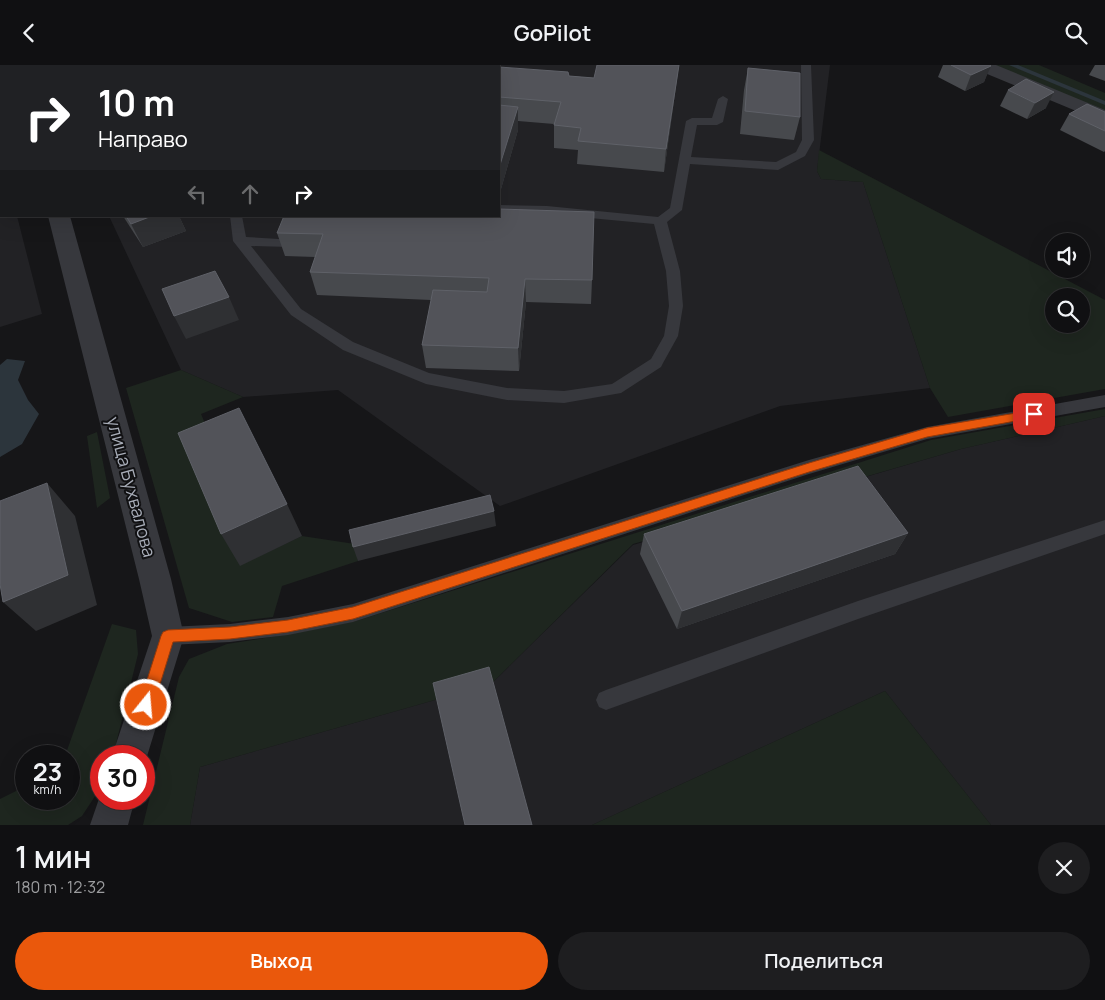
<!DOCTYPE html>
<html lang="ru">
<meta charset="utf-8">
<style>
body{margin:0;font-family:Manrope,sans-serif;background:#1e1e20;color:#f1f3f6;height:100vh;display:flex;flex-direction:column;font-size:19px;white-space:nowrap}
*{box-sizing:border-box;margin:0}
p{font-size:16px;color:#9c9d9f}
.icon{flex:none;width:28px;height:28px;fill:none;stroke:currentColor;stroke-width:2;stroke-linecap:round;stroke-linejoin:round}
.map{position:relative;height:760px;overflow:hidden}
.drawer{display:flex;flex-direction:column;background:#101012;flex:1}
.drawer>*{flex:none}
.guide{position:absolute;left:0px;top:0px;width:500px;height:152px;box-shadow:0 5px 20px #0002,0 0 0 1px #303032;background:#202124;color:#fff;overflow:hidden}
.buttons{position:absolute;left:1045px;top:168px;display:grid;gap:10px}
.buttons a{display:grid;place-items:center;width:45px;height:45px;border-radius:50%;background:#101012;box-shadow:0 5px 20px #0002,0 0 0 1px #303032;font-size:25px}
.speed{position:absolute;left:15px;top:680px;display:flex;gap:10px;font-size:25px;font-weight:700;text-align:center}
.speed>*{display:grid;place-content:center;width:65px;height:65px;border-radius:50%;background:#101012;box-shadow:0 5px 20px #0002,0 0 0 1px #303032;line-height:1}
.speed small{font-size:12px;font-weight:400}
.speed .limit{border:8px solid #d22;background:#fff;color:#111}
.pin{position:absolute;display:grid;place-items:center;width:42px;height:42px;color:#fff;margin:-21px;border-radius:10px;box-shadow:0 2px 8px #0006}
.me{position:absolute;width:55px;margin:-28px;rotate:17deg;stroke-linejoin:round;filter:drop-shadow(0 0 4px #0008)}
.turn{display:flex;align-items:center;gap:18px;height:105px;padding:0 15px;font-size:22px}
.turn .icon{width:65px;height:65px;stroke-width:2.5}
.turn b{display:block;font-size:35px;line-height:42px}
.lanes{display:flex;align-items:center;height:48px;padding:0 15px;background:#0003;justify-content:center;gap:25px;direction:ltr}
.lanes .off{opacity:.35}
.round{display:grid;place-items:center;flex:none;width:52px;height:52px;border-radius:26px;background:#1e1e20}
.overview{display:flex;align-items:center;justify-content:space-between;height:85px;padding:0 15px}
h1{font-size:30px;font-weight:600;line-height:38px}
.action{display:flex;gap:10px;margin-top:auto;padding:10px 15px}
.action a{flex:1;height:58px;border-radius:30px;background:#ea580c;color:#fff;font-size:20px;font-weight:600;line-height:58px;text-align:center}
.action a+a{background:#1e1e20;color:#f1f3f6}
header{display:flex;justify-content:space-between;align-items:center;height:65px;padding:0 15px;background:#101012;font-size:22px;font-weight:600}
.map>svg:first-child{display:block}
.built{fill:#222225}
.green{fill:#1e261f;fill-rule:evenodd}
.water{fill:#2c353c}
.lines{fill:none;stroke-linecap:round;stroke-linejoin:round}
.stream{fill:#2c353c;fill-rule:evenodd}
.lane{fill:#37383d;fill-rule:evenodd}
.street{fill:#37383d;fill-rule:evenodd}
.wall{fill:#47494d}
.shaded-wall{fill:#2f3033}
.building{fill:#525359;stroke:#5f6168}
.route{fill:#ea580c;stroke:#983908}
.labels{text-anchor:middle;stroke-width:4;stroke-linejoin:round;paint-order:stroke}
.street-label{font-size:18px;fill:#a8adb8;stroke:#111113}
</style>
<header><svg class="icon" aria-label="back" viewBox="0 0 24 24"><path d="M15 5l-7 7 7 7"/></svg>GoPilot<svg class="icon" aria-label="search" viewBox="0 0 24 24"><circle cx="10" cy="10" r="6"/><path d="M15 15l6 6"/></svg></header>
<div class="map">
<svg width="1105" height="760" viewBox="0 0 1105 760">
<rect width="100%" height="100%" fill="#161618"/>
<g class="built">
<polygon points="126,0 830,0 817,106 821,114 863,117 930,323 780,341 500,441 338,325 243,332 181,305 109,151 499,151 499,1"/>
<polygon points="0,85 1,151 17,151 42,249 0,262"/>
<polygon points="1105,351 1105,760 991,760 885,626 592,760 190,760 200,702 491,619 633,480 961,384"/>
</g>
<g class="green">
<polygon points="991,0 1039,0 1105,28 1105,46"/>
<path d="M 819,85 L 1105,235 L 1105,324 L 948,352 L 930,323 L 863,117 L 821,114 L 817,106 ZM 1054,231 L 1081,231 L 1081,259 L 1054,259 Z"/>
<polygon points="181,305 243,332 201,349 212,375 240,500 302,471 355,479 358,496 282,521 273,552 232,557 189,543 126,323"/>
<polygon points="1105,344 1105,351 961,384 633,479 491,619 200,702 190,760 143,760 179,612 189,594 227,579 290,569 356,556 931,375"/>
<polygon points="97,367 110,433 97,443 87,371"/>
<polygon points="112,559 136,565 138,589 113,691 101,691 101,722 82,751 68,760 0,760 0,734 26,721 26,734 69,734 69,691 65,691"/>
<polygon points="885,626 991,760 592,760"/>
</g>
<polygon class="water" points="7,294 25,296 18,315 28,335 39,349 22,379 0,392 0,300"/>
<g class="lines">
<polygon class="stream" points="1009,0 1018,0 1105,36 1105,40"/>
<g class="lane">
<rect x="222" y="0" width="10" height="1"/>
<polygon points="801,0 811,0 814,75 805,91 778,105 690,99 682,145 667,157 680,206 683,241 678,271 663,298 661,302 621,328 564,338 507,335 426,319 343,285 291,250 233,176 230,151 242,151 246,172 295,175 297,178 290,182 251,181 301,244 353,277 429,308 507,323 564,326 612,319 651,294 664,271 669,241 666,206 654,159 547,149 499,148 499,140 547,141 658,152 670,143 686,56 692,53 712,53 718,34 723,31 728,34 723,57 717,60 697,60 691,92 776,97 796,87 802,75"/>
<rect x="0" y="56" width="1" height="6"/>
<polygon points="1105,330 1105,342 927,374 809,409 353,557 288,570 230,577 168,580 161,577 158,571 161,565 168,562 230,559 288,552 353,539 809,395 927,362"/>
<polygon points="1105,455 1105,469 858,554 606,645 599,642 596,635 599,628 606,625 858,536"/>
</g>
<g class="street">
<rect x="59" y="0" width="18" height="1"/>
<polygon points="972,0 996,0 1105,45 1105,58 975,4"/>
<polygon points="48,151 70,151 171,514 184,571 144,701 144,691 112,691 152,571 139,514"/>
<polygon points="101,728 101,734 135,734 128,760 90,760"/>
</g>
</g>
<g class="wall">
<polygon points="119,0 208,0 207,1 120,1"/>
<polygon points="679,0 664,107 577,99 578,85 554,83 554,59 518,56 518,65 499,131 499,2 569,11 594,13"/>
<polygon points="943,0 990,0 984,17 965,26 938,12"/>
<polygon points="1095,0 1105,0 1105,16 1089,10"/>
<polygon points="748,3 800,52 794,75 740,69 744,25"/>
<polygon points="1008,25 1046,43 1027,54 1000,41"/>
<polygon points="1105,47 1105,86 1104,87 1060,65 1069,49"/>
<polygon points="123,151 179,151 186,166 143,182"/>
<polygon points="284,151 592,215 591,239 526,237 519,306 426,303 422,280 431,235 317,230 310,207 315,192 285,191 277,168"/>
<polygon points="908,468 895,489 677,564 640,489 644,469"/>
</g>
<g class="shaded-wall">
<polygon points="679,0 664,107 666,84"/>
<polygon points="991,1 984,17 965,26 971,10"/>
<polygon points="1054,27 1046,43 1027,54 1035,38"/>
<polygon points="518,42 518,65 499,131 499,103"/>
<polygon points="152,151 179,151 186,166 143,182 131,159"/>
<polygon points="525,214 526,237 519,306 518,283"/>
<polygon points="229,232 239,255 186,274 174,251"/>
<polygon points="47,418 75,451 97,540 36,566 3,537"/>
<polygon points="287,439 302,471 240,501 221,469"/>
<polygon points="494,446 496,461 358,496 353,482"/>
<polygon points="908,468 895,489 677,564 682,546"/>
</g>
<g class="building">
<polygon points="597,0 679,0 666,84 578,76 581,63 554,60 561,37 499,32 499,2 568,7 569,11 594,13"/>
<polygon points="951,0 990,0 991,1 971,10"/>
<polygon points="748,3 800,8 800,52 745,46"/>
<polygon points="1026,14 1054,27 1035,38 1008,25"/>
<polygon points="1087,39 1105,47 1105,66 1069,49"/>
<polygon points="499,40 518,42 499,103"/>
<polygon points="499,144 594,147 592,215 525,214 518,283 422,280 433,225 487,227 489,213 310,207 323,169 277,168 284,151 499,151"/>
<polygon points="126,151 152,151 131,159"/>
<polygon points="215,206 229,232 174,251 162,224"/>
<polygon points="239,343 287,439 221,469 178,368"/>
<polygon points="858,401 908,468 682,546 644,469"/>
<polygon points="47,418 68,510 3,537 0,519 0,436"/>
<polygon points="490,430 494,446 353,482 349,465"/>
<polygon points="489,602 532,760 465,760 433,618"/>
</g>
<polygon class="route" points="1034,345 1039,349 1038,352 927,372 809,407 353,554 288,567 230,574 173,577 152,645 146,647 141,645 139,640 161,571 163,567 168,565 230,562 288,555 353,542 809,398 927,363"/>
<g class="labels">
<g class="street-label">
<text transform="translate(131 422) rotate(75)" y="6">улица Бухвалова</text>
</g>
</g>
</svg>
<div class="buttons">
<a><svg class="icon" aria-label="sound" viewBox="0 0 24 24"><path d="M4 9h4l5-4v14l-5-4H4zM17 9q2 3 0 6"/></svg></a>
<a><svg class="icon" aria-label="search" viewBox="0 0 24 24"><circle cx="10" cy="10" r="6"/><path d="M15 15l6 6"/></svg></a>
</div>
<div class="speed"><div>23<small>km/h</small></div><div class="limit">30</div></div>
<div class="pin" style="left:1034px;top:349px;background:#d93025"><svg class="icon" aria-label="arrive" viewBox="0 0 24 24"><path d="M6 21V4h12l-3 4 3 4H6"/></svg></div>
<svg class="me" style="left:146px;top:640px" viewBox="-20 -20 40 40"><circle r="17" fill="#ea580c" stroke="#fff" stroke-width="3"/><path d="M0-11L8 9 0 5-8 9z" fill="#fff"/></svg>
<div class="guide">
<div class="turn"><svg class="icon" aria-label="right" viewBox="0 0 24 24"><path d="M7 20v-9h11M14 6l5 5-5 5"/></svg><div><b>10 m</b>Направо</div></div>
<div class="lanes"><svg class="icon off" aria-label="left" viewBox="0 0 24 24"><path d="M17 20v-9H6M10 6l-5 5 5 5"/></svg><svg class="icon off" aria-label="ahead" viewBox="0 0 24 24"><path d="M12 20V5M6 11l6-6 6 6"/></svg><svg class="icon" aria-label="right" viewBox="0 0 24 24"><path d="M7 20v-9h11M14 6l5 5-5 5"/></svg></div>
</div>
</div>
<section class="drawer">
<div class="overview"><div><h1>1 мин</h1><p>180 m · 12:32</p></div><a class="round"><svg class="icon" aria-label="close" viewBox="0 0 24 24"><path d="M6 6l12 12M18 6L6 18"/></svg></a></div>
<div class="action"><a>Выход</a><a>Поделиться</a></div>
</section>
